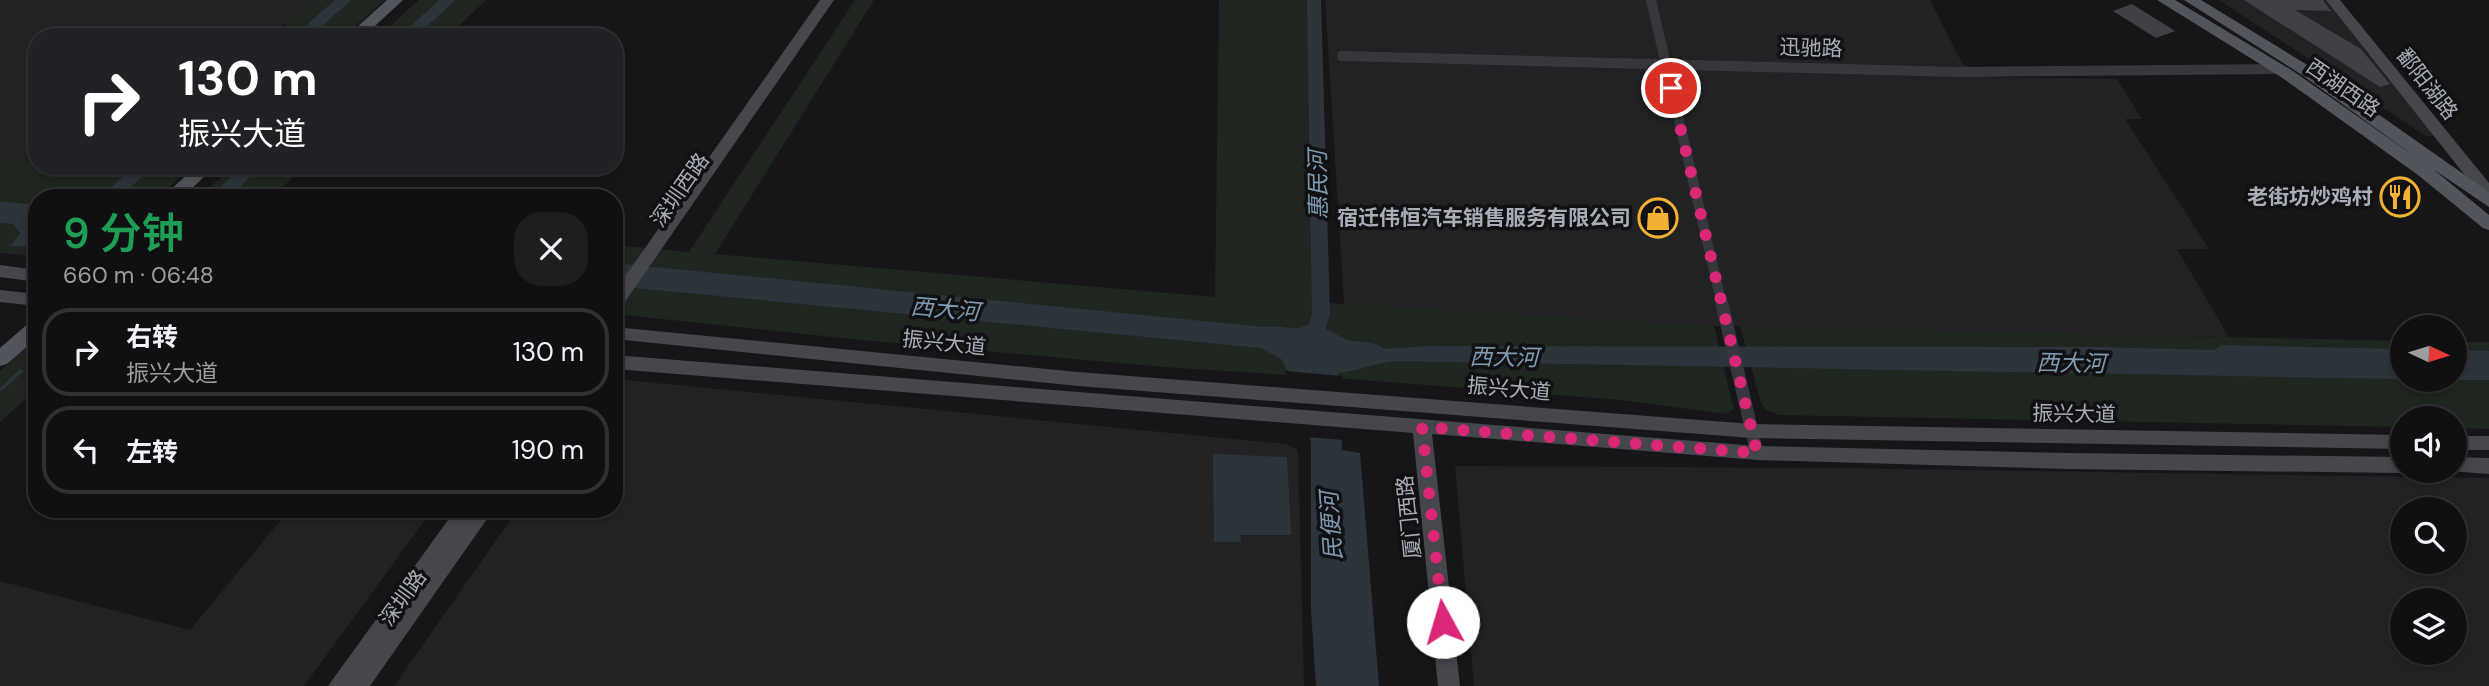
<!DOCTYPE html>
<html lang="zh">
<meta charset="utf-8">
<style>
body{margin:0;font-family:"DM Sans","Noto Sans SC",sans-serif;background:#1e1e20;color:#f1f3f6;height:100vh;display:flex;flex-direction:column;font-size:26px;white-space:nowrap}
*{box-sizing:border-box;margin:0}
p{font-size:23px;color:#9c9d9f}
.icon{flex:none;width:38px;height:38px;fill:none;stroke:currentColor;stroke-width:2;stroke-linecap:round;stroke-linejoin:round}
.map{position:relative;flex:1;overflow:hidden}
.panel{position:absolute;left:28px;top:189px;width:595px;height:329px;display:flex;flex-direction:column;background:#101012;border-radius:28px;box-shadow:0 4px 10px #0003,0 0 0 2px #303032}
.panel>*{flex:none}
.top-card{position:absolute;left:28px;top:28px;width:595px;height:147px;border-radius:28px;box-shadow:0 4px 10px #0003,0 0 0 2px #303032;background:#202124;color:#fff;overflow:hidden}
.needle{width:46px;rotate:94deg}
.fabs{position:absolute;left:2390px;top:315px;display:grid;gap:14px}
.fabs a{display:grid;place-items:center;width:77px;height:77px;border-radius:50%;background:#101012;box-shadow:0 4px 10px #0003,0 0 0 2px #303032;font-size:35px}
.pin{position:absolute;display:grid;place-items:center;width:60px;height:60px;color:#fff;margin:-30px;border:4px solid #fff;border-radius:50%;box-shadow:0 2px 7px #0007}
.me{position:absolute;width:77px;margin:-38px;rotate:354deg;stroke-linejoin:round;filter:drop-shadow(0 0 5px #0008)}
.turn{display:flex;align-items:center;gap:24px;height:147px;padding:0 35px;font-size:32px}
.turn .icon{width:91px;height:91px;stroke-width:2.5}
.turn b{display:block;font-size:49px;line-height:60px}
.round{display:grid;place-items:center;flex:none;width:74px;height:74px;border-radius:28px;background:#1e1e20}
.headline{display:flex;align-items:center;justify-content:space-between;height:119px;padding:0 35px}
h1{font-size:42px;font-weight:600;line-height:52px;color:#1e9e55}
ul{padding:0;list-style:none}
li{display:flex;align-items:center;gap:21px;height:88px;margin:0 14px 10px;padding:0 21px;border:4px solid #303032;border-radius:28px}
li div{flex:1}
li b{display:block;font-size:26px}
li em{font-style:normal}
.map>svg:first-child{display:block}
.built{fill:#222225;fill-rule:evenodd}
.green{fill:#1e261f}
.water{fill:#2c353c}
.pier{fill:#161618}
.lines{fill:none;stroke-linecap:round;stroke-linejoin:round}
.stream{stroke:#2c353c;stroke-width:3.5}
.river{fill:#2c353c;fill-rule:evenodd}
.building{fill:#404145}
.street-far1{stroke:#37383d;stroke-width:10}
.street{stroke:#37383d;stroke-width:13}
.secondary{fill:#45474d;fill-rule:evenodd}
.primary{fill:#53555c;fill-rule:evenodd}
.route{stroke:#db2777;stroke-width:12;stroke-dasharray:0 21.6}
.labels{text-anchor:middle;stroke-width:7;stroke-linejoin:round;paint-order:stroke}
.street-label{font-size:21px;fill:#a8adb8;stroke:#111113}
.poi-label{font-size:21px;font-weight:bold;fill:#a8adb8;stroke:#111113;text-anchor:end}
.water-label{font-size:23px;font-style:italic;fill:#7f9bb3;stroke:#111113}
</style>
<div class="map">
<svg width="2489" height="686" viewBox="0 0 2489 686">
<rect width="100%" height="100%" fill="#161618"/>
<g class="built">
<polygon points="0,0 313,0 268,37 37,37 37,162 0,158"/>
<polygon points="1325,0 1930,0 1962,63 1993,77 2117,79 2142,119 2125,119 2209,249 2177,249 2229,337 1345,318"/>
<polygon points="2219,0 2326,0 2434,136 2426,136"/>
<polygon points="614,379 1286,444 1298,450 1304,686 394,686 518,509 614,509"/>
<path d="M 1455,466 L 1838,468 L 2489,478 L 2489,686 L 1474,686 ZM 2403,509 L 2455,509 L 2455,562 L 2403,562 ZM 2403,600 L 2455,600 L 2455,653 L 2403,653 Z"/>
<polygon points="290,509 433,509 304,686 0,686 0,581 190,630"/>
</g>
<g class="green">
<path d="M 313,0 L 385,0 C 374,9 363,22 350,29 C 332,39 302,28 283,24 Z"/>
<polygon points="419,0 486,0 447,37 378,37"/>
<polygon points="855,0 874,0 715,254 1215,297 1219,0 1308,0 1314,302 1714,326 1734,409 1726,414 1621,400 1362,380 1164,367 851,339 614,314 614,245 689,252"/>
<polygon points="0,158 37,162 37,166 104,170 109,166 193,166 157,198 112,198 114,193 112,191 104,198 37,198 37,205 0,201"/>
<polygon points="233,166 305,166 271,198 198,198"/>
<polygon points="0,223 13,224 20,233 12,246 23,247 37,240 37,256 0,253"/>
<polygon points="1740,326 2403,341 2403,380 2455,380 2455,342 2489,342 2489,429 2455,428 2455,418 2403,418 2403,427 1779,415 1766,410 1761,403"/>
<polygon points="37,338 37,389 0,422 0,371"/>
</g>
<g class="water">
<polygon points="0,201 37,205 37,240 23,247 11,246 20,233 13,224 0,223"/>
<path d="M 614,263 L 1264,327 C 1295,324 1295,338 1321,314 L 1327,330 L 1348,340 L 1376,344 L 1386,349 L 1425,346 L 2098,347 L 2214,350 L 2221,345 L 2403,349 L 2403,379 L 1396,361 C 1376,363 1359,370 1338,373 L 1342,450 L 1360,453 L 1379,686 L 1316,686 L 1311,610 L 1311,442 L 1289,373 L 1281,359 L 1261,348 L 614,286 Z"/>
<polygon points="2455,350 2489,351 2489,380 2452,380 2455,380"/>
<polygon points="1213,454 1287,457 1291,535 1240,535 1241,542 1214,542"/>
</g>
<polygon class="pier" points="1285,371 1342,376 1344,440 1306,437"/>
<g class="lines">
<polyline class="stream" points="0,390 21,371"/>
<g class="river">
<polygon points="335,0 351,0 321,27 311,27 308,24 311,21"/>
<polygon points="439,0 455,0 416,37 399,37"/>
<polygon points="1307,0 1321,0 1330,314 1321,344 1307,344 1304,339 1312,314"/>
<polygon points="135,166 154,166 119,198 99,198"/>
<polygon points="242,166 261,166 229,198 209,198"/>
</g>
</g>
<g class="building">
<polygon points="2244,0 2323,0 2331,11 2295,10 2361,49 2390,84 2380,87"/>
<polygon points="2132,4 2175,31 2156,38 2113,11"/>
</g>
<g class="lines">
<g class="street-far1">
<polyline points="1651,0 1722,305"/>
<polyline points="1342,56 1958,72 2279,69"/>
</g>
<polyline class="street" points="1722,304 1757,453"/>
<g class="secondary">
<polygon points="820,0 834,0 620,309 614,311 614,292"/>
<polygon points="2326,0 2340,0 2489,183 2489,199 2483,198"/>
<polygon points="0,265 37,270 37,282 0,277"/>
<polygon points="0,290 37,294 37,306 0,302"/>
<polygon points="614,327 1078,372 1752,424 2403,435 2403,449 1752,438 1078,386 614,339"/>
<polygon points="614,355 1757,446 2067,453 2403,457 2403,471 2408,471 2403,473 2067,469 1757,460 1432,434 1460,686 1438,686 1413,433 614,369"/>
<rect x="2455" y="436" width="34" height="14"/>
<polygon points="2455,457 2489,458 2489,474 2450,471 2455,471"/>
<polygon points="456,509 494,509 370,686 328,686"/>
</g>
<g class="primary">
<polygon points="387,0 403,0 363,37 346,37"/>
<polygon points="2157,0 2175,0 2293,71 2417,158 2302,75 2184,0 2201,0 2314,69 2489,192 2489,207 2433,169 2489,215 2489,230 2483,228 2418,175 2281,77"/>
<polygon points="196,166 215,166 182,198 162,198"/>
<polygon points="37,320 37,338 7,364 0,366 0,348 30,322"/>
</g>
</g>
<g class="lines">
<polyline class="route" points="1443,622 1422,427 1757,453 1671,88"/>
</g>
<defs>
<g id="restaurant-ring" transform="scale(2.0125)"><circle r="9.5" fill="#111113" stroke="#f2b134" stroke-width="1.5"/><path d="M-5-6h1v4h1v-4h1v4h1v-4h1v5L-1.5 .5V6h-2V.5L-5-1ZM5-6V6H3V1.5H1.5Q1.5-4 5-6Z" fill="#f2b134"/></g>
<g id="shop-ring" transform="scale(2.0125)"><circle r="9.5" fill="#111113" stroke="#f2b134" stroke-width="1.5"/><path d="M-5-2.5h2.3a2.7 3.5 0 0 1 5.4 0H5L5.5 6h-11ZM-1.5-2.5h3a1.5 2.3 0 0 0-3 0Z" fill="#f2b134"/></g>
</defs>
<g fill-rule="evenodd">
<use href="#restaurant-ring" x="2400" y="197"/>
<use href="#shop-ring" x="1658" y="218"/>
</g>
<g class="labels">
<g class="street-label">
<text transform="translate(1811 48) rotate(2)" y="7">迅驰路</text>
<text transform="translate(2427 84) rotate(52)" y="7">鄱阳湖路</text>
<text transform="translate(2343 88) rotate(35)" y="7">西湖西路</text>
<text transform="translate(680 190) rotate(-55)" y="7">深圳西路</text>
<text transform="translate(944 343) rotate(6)" y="7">振兴大道</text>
<text transform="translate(1509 389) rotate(5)" y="7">振兴大道</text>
<text transform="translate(2074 414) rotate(1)" y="7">振兴大道</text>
<text transform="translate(1409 517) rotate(-96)" y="7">厦门西路</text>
<text transform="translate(403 598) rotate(-54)" y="7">深圳路</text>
</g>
<g class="poi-label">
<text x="2373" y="204">老街坊炒鸡村</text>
<text x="1631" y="225">宿迁伟恒汽车销售服务有限公司</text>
</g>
<g class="water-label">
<text transform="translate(1318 185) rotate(-91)" y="8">惠民河</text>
<text transform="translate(945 309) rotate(5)" y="8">西大河</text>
<text transform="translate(1504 357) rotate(1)" y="8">西大河</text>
<text transform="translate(2071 363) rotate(1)" y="8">西大河</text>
<text transform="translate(1331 526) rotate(-94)" y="8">民便河</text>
</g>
</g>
</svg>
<div class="fabs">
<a><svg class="needle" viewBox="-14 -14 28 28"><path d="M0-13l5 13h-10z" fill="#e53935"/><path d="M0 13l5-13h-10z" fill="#9c9d9f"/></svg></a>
<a><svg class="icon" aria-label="sound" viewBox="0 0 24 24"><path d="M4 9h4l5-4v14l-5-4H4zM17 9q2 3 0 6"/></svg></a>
<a><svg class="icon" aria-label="search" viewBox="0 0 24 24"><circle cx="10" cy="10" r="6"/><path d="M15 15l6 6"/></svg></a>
<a><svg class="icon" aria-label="layers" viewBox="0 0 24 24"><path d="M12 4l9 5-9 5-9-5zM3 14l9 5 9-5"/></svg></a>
</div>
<div class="pin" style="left:1671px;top:88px;background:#d93025"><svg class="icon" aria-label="arrive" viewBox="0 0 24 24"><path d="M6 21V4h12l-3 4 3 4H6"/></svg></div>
<svg class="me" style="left:1443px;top:622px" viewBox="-20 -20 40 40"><circle r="19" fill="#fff"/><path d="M0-13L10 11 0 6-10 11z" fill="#db2777"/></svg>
<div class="top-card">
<div class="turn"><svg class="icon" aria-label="right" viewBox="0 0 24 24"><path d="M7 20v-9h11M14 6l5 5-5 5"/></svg><div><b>130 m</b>振兴大道</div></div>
</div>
<section class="panel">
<div class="headline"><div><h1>9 分钟</h1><p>660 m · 06:48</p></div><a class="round"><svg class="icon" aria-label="close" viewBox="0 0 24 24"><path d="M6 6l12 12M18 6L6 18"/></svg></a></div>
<ul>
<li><svg class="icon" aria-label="right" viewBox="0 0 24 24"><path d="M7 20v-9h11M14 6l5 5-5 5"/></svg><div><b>右转</b><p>振兴大道</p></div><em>130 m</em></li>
<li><svg class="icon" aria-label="left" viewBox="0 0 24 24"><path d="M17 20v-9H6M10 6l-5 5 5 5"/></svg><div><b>左转</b></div><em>190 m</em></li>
</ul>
</section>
</div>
